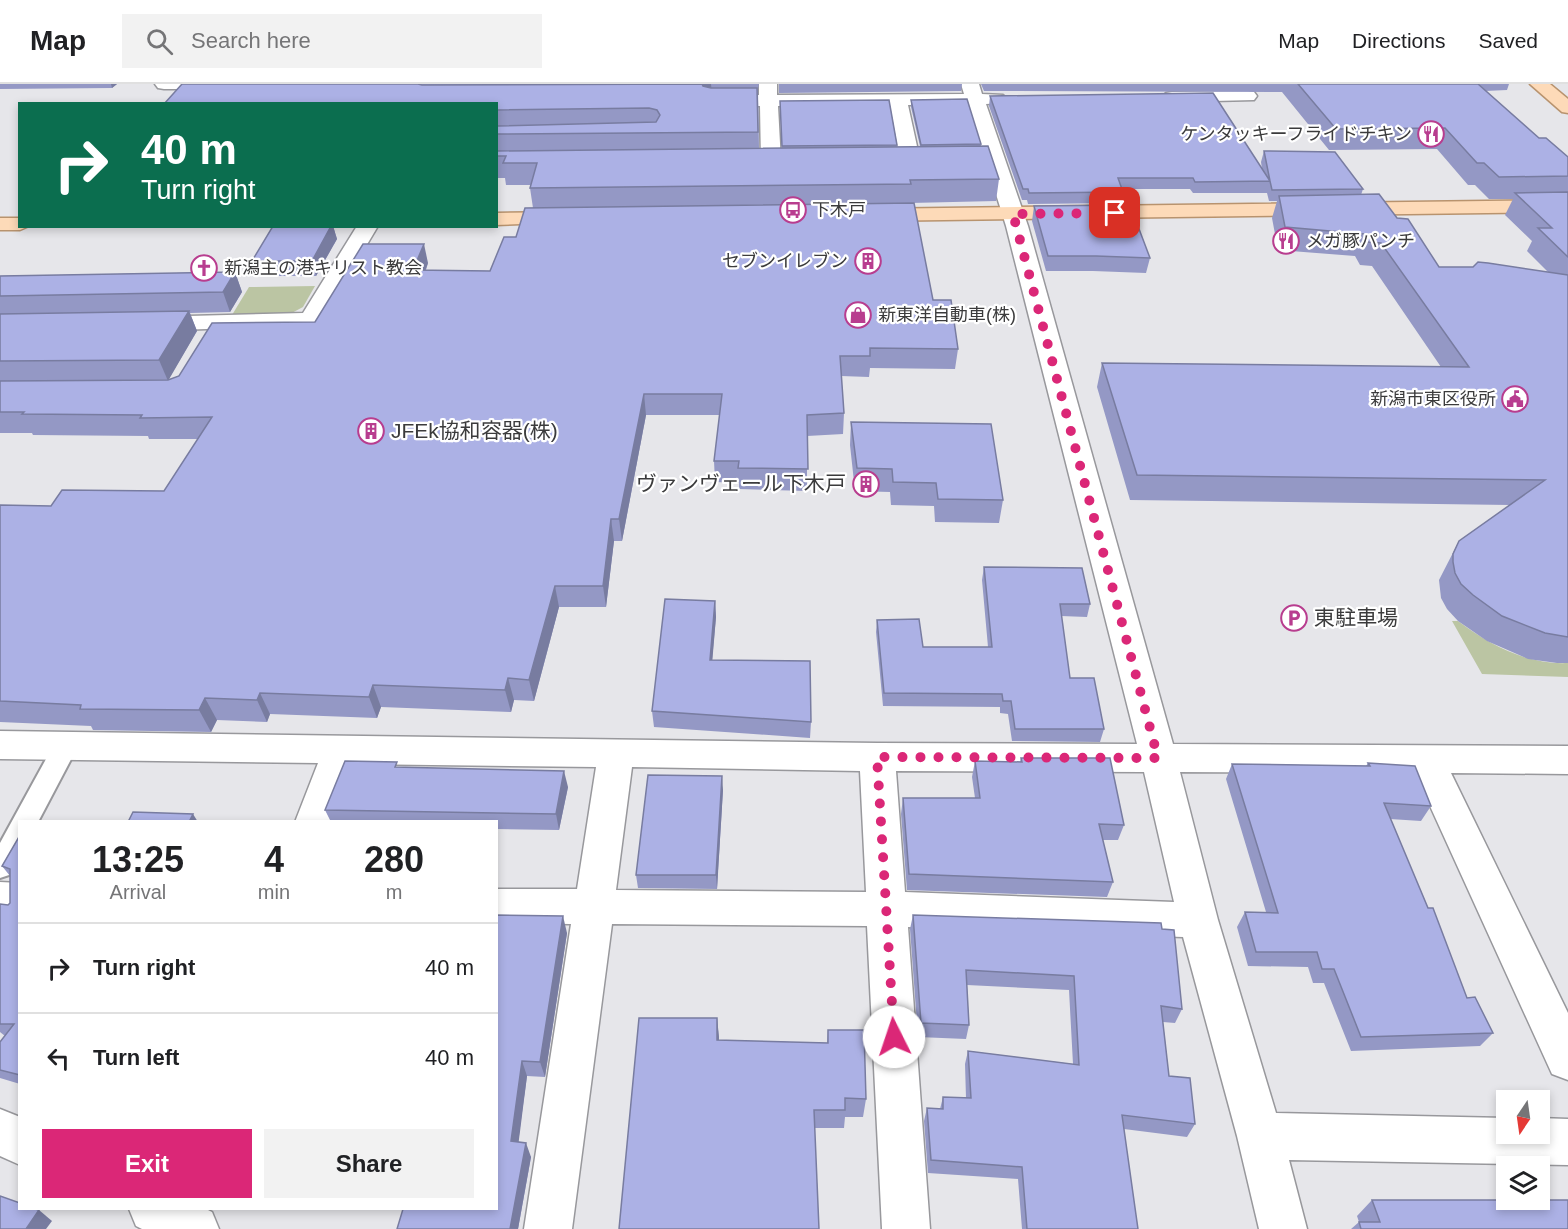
<!DOCTYPE html>
<meta charset="utf-8">
<style>
body{margin:0;font-family:Helvetica,"Noto Sans JP",sans-serif;background:#f2f2f2;color:#202124;height:100vh;display:flex;flex-direction:column;font-size:22px;white-space:nowrap}
*{box-sizing:border-box;margin:0}
p{font-size:20px;color:#757577}
.icon{flex:none;width:33px;height:33px;fill:none;stroke:currentColor;stroke-width:2;stroke-linecap:round;stroke-linejoin:round}
.map{position:relative;flex:1;overflow:hidden}
.side{position:absolute;left:18px;top:736px;width:480px;height:390px;display:flex;flex-direction:column;background:#fff;border-radius:0px;box-shadow:0 3px 9px #0003}
.side>*{flex:none}
.guide{position:absolute;left:18px;top:18px;width:480px;height:126px;border-radius:0px;box-shadow:0 3px 9px #0003;background:#0b6e4f;color:#fff;overflow:hidden}
.needle{width:39px;rotate:193deg}
.controls{position:absolute;left:1496px;top:1006px;display:grid;gap:12px}
.controls a{display:grid;place-items:center;width:54px;height:54px;border-radius:0px;background:#fff;box-shadow:0 3px 9px #0003;font-size:30px}
.pin{position:absolute;display:grid;place-items:center;width:51px;height:51px;color:#fff;margin:-26px;border-radius:12px;box-shadow:0 3px 9px #0006}
.me{position:absolute;width:66px;margin:-33px;rotate:356deg;stroke-linejoin:round;filter:drop-shadow(0 0 4px #0008)}
.turn{display:flex;align-items:center;gap:21px;height:126px;padding:0 24px;font-size:27px}
.turn .icon{width:78px;height:78px;stroke-width:2.5}
.turn b{display:block;font-size:42px;line-height:51px}
.eta{display:flex;justify-content:space-evenly;align-items:center;height:102px;text-align:center}
.eta b{font-size:36px;font-weight:700;line-height:42px}
.action{display:flex;gap:12px;margin-top:auto;padding:12px 24px}
.action a{flex:1;height:69px;border-radius:0px;background:#db2777;color:#fff;font-size:24px;font-weight:700;line-height:69px;text-align:center}
.action a+a{background:#f2f2f2;color:#202124}
ul{padding:0;list-style:none}
li{display:flex;align-items:center;gap:18px;height:90px;padding:0 24px;border-top:2px solid #e0e0e0}
li div{flex:1}
li b{display:block;font-size:22px}
li em{font-style:normal}
header{display:flex;align-items:center;gap:36px;box-sizing:border-box;height:84px;padding:0 30px;background:#fff;border-bottom:2px solid #e0e0e0}
header strong{font-size:28px}
nav{display:flex;gap:33px;margin-inline-start:auto;font-size:21px}
.search{width:420px;height:54px;background:#f2f2f2;display:flex;align-items:center;gap:15px;box-sizing:border-box;padding:0 21px;border-radius:0px;color:#757577;font-size:22px}
.map>svg:first-child{display:block}
.green{fill:#bbc5a3}
.lines{fill:none;stroke-linecap:round;stroke-linejoin:round}
.lane-casing{stroke:#98989c;stroke-width:4}
.street-casing{stroke:#98989c;stroke-width:3}
.primary-casing{stroke:#b8936e;stroke-width:3}
.lane{fill:#fff;fill-rule:evenodd}
.street{fill:#fff;fill-rule:evenodd}
.primary{fill:#fddab8;fill-rule:evenodd}
.wall{fill:#9498c5}
.shaded-wall{fill:#787ca0}
.building{fill:#acb1e5;stroke:#787ca0;stroke-width:1.5}
.route{stroke:#db2777;stroke-width:10;stroke-dasharray:0 18}
.labels{text-anchor:middle;stroke-width:4.5;stroke-linejoin:round;paint-order:stroke}
.far-poi-label{font-size:18px;fill:#3b3b3c;stroke:#fff;text-anchor:start}
.poi-label{font-size:21px;fill:#3b3b3c;stroke:#fff;text-anchor:start}
</style>
<header>
<strong>Map</strong>
<div class="search"><svg class="icon" aria-label="search" viewBox="0 0 24 24"><circle cx="10" cy="10" r="6"/><path d="M15 15l6 6"/></svg>Search here</div>
<nav><a>Map</a><a>Directions</a><a>Saved</a></nav>
</header>
<div class="map">
<svg width="1568" height="1145" viewBox="0 0 1568 1145">
<rect width="100%" height="100%" fill="#e6e6ea"/>
<g class="green">
<polygon points="315,202 303,223 288,231 232,231 249,203"/>
<path d="M 1452,537 L 1458,537 C 1490,561 1527,581 1568,579 L 1568,593 L 1482,590 Z"/>
</g>
<g class="lines">
<g class="lane-casing">
<polygon id="lane" points="66,653 75,655 78,662 38,738 20,738 20,772 9,791 0,794 0,759 57,655"/>
</g>
<g class="street-casing">
<g id="street">
<polygon points="155,0 222,0 219,4 213,5 164,5 158,4"/>
<path d="M 759,0 L 777,0 L 777,11 L 964,10 L 961,0 L 979,0 L 982,10 L 1003,11 L 1006,15 L 1003,19 L 986,20 L 1028,142 L 1173,660 L 1568,662 L 1568,690 L 1451,689 L 1568,929 L 1568,996 L 1552,990 L 1415,689 L 1180,688 L 1218,836 L 1276,1029 L 1506,1034 L 1506,1050 L 1539,1050 L 1539,1034 L 1568,1035 L 1568,1081 L 1289,1076 L 1307,1145 L 1259,1145 L 1237,1052 L 1183,853 L 908,843 L 930,1145 L 882,1145 L 867,842 L 612,840 L 572,1145 L 524,1145 L 571,840 L 496,839 L 496,805 L 577,805 L 596,683 L 354,680 L 333,738 L 295,738 L 318,679 L 0,675 L 0,647 L 877,659 L 1137,660 L 1006,142 L 968,21 L 908,21 L 920,76 L 917,80 L 903,80 L 900,76 L 890,21 L 778,22 L 781,78 L 778,82 L 764,82 L 761,78 L 760,22 L 713,22 L 707,21 L 704,17 L 707,13 L 713,12 L 759,11 ZM 632,683 L 860,687 L 866,808 L 616,806 ZM 896,687 L 1144,688 L 1174,818 L 905,808 Z"/>
<polygon points="1248,7 1254,8 1257,12 1254,16 1172,18 1166,17 1163,13 1166,9 1172,8"/>
<polygon points="357,142 378,142 319,241 150,247 142,245 138,240 142,235 150,233 303,229"/>
<polygon points="0,798 20,799 20,833 0,832"/>
<polygon points="0,1025 20,1033 20,1081 0,1072"/>
<polygon points="129,1125 206,1125 212,1128 219,1145 142,1145 136,1142"/>
</g>
</g>
<g class="primary-casing">
<g id="primary">
<polygon points="1530,0 1550,0 1568,15 1568,29 1562,28"/>
<polygon points="1568,116 1568,128 870,137 863,135 859,131 863,127 870,125"/>
<polygon points="567,128 574,130 578,134 574,138 496,141 496,129"/>
<polygon points="0,134 20,134 20,142 29,142 20,146 0,146"/>
</g>
</g>
<use href="#lane" class="lane"/>
<use href="#street" class="street"/>
<use href="#primary" class="primary"/>
</g>
<g class="wall">
<polygon points="0,0 117,0 112,4 0,5"/>
<polygon points="182,0 759,0 758,5 759,64 782,64 780,17 897,61 897,63 920,62 911,23 911,16 981,60 981,62 999,95 996,117 910,119 933,216 958,265 955,285 870,284 869,293 841,292 844,329 843,350 807,352 807,407 739,405 739,399 715,398 714,377 720,331 646,331 622,457 614,457 606,523 559,523 534,617 514,616 511,628 381,623 377,634 270,630 267,638 217,636 211,648 93,646 91,642 0,638 0,421 51,422 164,407 198,355 149,355 148,352 33,351 32,349 0,349 0,192 235,188 242,208 230,228 190,229 197,247 168,296 315,238 428,179 426,186 490,187 516,153 533,124 530,104 530,101 506,101 505,94 496,94 496,20"/>
<polygon points="779,0 962,0 961,7 779,9"/>
<polygon points="981,0 1509,0 1507,6 1485,7 1539,54 1568,73 1568,579 1557,579 1528,575 1487,557 1458,537 1447,525 1441,514 1439,496 1459,457 1510,421 1130,416 1097,303 1102,279 1441,283 1372,182 1360,181 1355,172 1278,166 1272,134 1277,117 1269,117 1267,109 1193,109 1190,105 1122,105 1123,108 1121,119 1028,120 1027,116 1022,116 989,22 990,12 1262,85 1261,78 1264,67 1363,105 1361,111 1397,134 1439,183 1548,188 1527,167 1532,157 1505,131 1513,115 1489,115 1475,101 1468,101 1437,65 1329,66 1282,8 984,7"/>
<polygon points="1034,122 1150,174 1146,189 1093,187 1046,187 1032,137"/>
<polygon points="273,142 333,142 337,155 316,192 257,192 252,177"/>
<polygon points="851,338 1003,416 999,439 935,438 934,422 891,421 890,408 855,407 850,361"/>
<polygon points="984,483 1090,520 1087,533 1061,532 1070,594 1104,645 1100,658 1012,657 1008,630 1000,629 1000,623 883,622 876,548 877,536 923,563 988,563 982,496"/>
<polygon points="715,517 716,533 712,576 811,638 810,654 654,643 652,627"/>
<polygon points="1021,674 1124,741 1118,756 1103,756 1113,798 1107,813 907,806 901,730 903,714 975,714 972,693 975,677 1020,678"/>
<polygon points="1368,679 1431,722 1421,737 1390,735 1467,914 1493,949 1480,962 1351,967 1324,899 1313,899 1308,883 1248,882 1237,843 1245,828 1266,828 1226,695 1232,680 1366,682"/>
<polygon points="399,684 568,703 559,746 496,745 496,738 331,738 325,726"/>
<polygon points="723,706 717,805 638,804 636,791"/>
<polygon points="20,751 20,1000 0,994 0,958 5,952 0,948 0,820 8,821 10,819 10,792 2,782"/>
<polygon points="496,831 567,849 545,993 527,992 518,1058 531,1073 518,1145 397,1145"/>
<polygon points="913,831 1162,845 1182,925 1175,939 1163,938 1169,992 1195,1040 1187,1053 1124,1045 1138,1145 1022,1145 1018,1095 928,1089 924,1037 927,1024 940,1025 943,1013 966,1014 965,980 968,967 1073,980 1069,906 967,901 969,941 966,955 918,953 910,845"/>
<polygon points="717,934 719,956 827,959 828,946 866,1015 863,1033 845,1033 844,1044 815,1044 619,1145"/>
<polygon points="1372,1116 1568,1145 1351,1145 1359,1138 1357,1132"/>
</g>
<g class="shaded-wall">
<polygon points="111,0 117,0 112,4"/>
<polygon points="700,0 711,0 712,10"/>
<polygon points="331,142 333,142 337,155 316,192 312,177"/>
<polygon points="424,160 428,179 418,206 413,186"/>
<polygon points="235,188 242,208 230,228 223,208"/>
<polygon points="189,227 197,247 168,297 159,276"/>
<polygon points="644,310 646,331 622,457 619,435"/>
<polygon points="611,435 614,457 606,523 603,502"/>
<polygon points="555,502 559,523 534,617 529,596"/>
<polygon points="715,517 716,533 711,592 710,576"/>
<polygon points="508,594 514,616 511,628 505,606"/>
<polygon points="373,601 381,623 377,634 369,613"/>
<polygon points="260,609 270,630 267,638 257,616"/>
<polygon points="205,614 217,636 211,648 199,626"/>
<polygon points="564,687 568,703 559,746 556,730"/>
<polygon points="722,692 723,706 717,805 716,791"/>
<polygon points="193,730 198,738 189,738"/>
<polygon points="563,832 567,849 545,993 540,978"/>
<polygon points="717,934 719,953 718,976 717,956"/>
<polygon points="522,977 527,992 517,1071 511,1057"/>
<polygon points="526,1059 531,1073 518,1145 510,1145"/>
<polygon points="39,1126 52,1137 46,1145 26,1145"/>
</g>
<g class="building">
<polygon points="182,0 418,0 422,1 702,0 703,2 711,4 757,4 758,48 496,50 496,42 656,38 660,31 657,26 649,24 496,26 496,20 164,20"/>
<polygon points="1298,0 1478,0 1539,54 1546,54 1568,73 1568,92 1499,93 1484,79 1477,79 1445,44 1336,45"/>
<polygon points="1213,9 1270,97 1264,67 1335,68 1363,105 1272,106 1270,97 1195,98 1193,94 1118,94 1123,108 1029,109 1028,105 1023,105 990,12"/>
<polygon points="967,15 981,60 921,61 911,16"/>
<polygon points="889,16 897,61 782,62 780,17"/>
<polygon points="988,62 999,95 910,96 911,100 530,104 537,79 503,79 506,72 496,72 496,67"/>
<polygon points="1568,108 1568,173 1538,144 1552,144 1515,109"/>
<polygon points="1379,110 1397,134 1408,135 1439,183 1473,183 1478,178 1488,179 1568,191 1568,553 1545,549 1502,532 1473,511 1461,500 1455,489 1453,478 1453,470 1459,457 1545,396 1137,391 1102,279 1469,283 1381,159 1368,158 1364,150 1285,143 1279,112"/>
<polygon points="914,119 933,216 951,216 958,265 870,264 870,272 840,272 844,329 807,331 808,385 738,384 739,377 714,377 722,310 644,310 619,435 611,435 603,502 555,502 529,596 508,594 505,606 373,601 369,613 260,609 257,616 205,614 199,626 80,625 81,621 0,617 0,421 51,422 62,406 164,407 212,333 140,334 142,331 22,330 24,328 0,328 0,297 168,296 179,292 212,239 315,238 363,160 424,160 413,186 490,187 504,153 516,153 525,124"/>
<polygon points="1130,121 1150,174 1096,172 1048,172 1034,122"/>
<polygon points="273,142 331,142 312,177 252,177"/>
<polygon points="235,188 223,208 0,212 0,192"/>
<polygon points="189,227 159,276 0,277 0,230"/>
<polygon points="851,338 991,340 1003,416 938,415 936,399 893,398 892,385 857,384"/>
<polygon points="984,483 1082,484 1090,520 1060,520 1070,594 1094,594 1104,645 1015,645 1011,617 1003,617 1002,610 884,609 877,536 919,535 923,563 992,563"/>
<polygon points="665,515 715,517 710,576 810,577 811,638 652,627"/>
<polygon points="1021,674 1110,674 1124,741 1099,740 1113,798 909,790 903,714 980,714 975,677 1022,678"/>
<polygon points="345,677 397,678 395,683 564,687 556,730 325,726"/>
<polygon points="1368,679 1415,682 1431,722 1384,719 1428,824 1433,824 1467,914 1475,913 1493,949 1361,953 1334,885 1322,885 1317,868 1256,868 1245,828 1278,829 1232,680 1370,682"/>
<polygon points="648,691 722,692 716,791 636,791"/>
<polygon points="133,728 193,730 189,738 128,738"/>
<polygon points="20,751 20,991 0,986 0,958 14,940 0,940 0,820 8,821 10,819 10,785 2,782"/>
<polygon points="496,831 563,832 540,978 522,977 511,1057 526,1059 510,1145 397,1145 403,1125 496,1125"/>
<polygon points="913,831 1161,839 1162,845 1174,846 1182,925 1161,922 1169,992 1190,994 1195,1040 1122,1031 1138,1145 1027,1145 1022,1083 931,1076 927,1024 943,1025 943,1013 971,1014 968,967 1079,981 1074,892 966,886 969,941 921,939"/>
<polygon points="639,934 717,934 717,956 828,959 828,946 864,946 866,1015 845,1014 845,1026 814,1026 819,1145 619,1145"/>
<polygon points="0,1112 20,1119 20,1125 35,1125 39,1126 26,1145 0,1145"/>
<polygon points="1372,1116 1568,1116 1568,1145 1361,1145 1359,1138 1380,1138"/>
</g>
<g class="lines">
<polyline class="route" points="894,953 877,673 1158,674 1013,130 1115,129"/>
</g>
<defs>
<g id="restaurant-ring" transform="scale(1.35)"><circle r="9.5" fill="#fff" stroke="#b83d8f" stroke-width="1.5"/><path d="M-5-6h1v4h1v-4h1v4h1v-4h1v5L-1.5 .5V6h-2V.5L-5-1ZM5-6V6H3V1.5H1.5Q1.5-4 5-6Z" fill="#b83d8f"/></g>
<g id="bus-ring" transform="scale(1.35)"><circle r="9.5" fill="#fff" stroke="#b83d8f" stroke-width="1.5"/><path d="M-5-6H5V4H4V6H2V4H-2V6H-4V4H-5ZM-3.5-4V0h7V-4ZM-3.5 1.2v1.5H-2V1.2ZM2 1.2v1.5H3.5V1.2Z" fill="#b83d8f"/></g>
<g id="building-ring" transform="scale(1.35)"><circle r="9.5" fill="#fff" stroke="#b83d8f" stroke-width="1.5"/><path d="M-4-6H4V6H1V3H-1V6H-4ZM-2.5-4.3h1.7v1.8h-1.7ZM.8-4.3h1.7v1.8H.8ZM-2.5-1h1.7V.8h-1.7ZM.8-1h1.7V.8H.8Z" fill="#b83d8f"/></g>
<g id="church-ring" transform="scale(1.35)"><circle r="9.5" fill="#fff" stroke="#b83d8f" stroke-width="1.5"/><path d="M-1.2-6h2.4v3.5h3.3v2.4h-3.3V6h-2.4V-.1h-3.3v-2.4h3.3Z" fill="#b83d8f"/></g>
<g id="shop-ring" transform="scale(1.35)"><circle r="9.5" fill="#fff" stroke="#b83d8f" stroke-width="1.5"/><path d="M-5-2.5h2.3a2.7 3.5 0 0 1 5.4 0H5L5.5 6h-11ZM-1.5-2.5h3a1.5 2.3 0 0 0-3 0Z" fill="#b83d8f"/></g>
<g id="civic-ring" transform="scale(1.35)"><circle r="9.5" fill="#fff" stroke="#b83d8f" stroke-width="1.5"/><path d="M-.6-6.5H3V-4.5H.6V-3L4-1V1h2V6H-6V1h2V-1L-.6-3ZM-1.2 2.5V6h2.4V2.5Z" fill="#b83d8f"/></g>
<g id="parking-ring" transform="scale(1.35)"><circle r="9.5" fill="#fff" stroke="#b83d8f" stroke-width="1.5"/><path d="M-3.5-5.5H1a3.5 3.5 0 0 1 0 7H-1V5.5H-3.5ZM-1-3.4V-.6H.8a1.4 1.4 0 0 0 0-2.8Z" fill="#b83d8f"/></g>
</defs>
<g fill-rule="evenodd">
<use href="#restaurant-ring" x="1431" y="50"/>
<use href="#bus-ring" x="793" y="126"/>
<use href="#restaurant-ring" x="1286" y="157"/>
<use href="#building-ring" x="868" y="177"/>
<use href="#church-ring" x="204" y="184"/>
<use href="#shop-ring" x="858" y="231"/>
<use href="#civic-ring" x="1515" y="315"/>
<use href="#building-ring" x="371" y="347"/>
<use href="#building-ring" x="866" y="400"/>
<use href="#parking-ring" x="1294" y="534"/>
</g>
<g class="labels">
<g class="far-poi-label">
<text x="1412" y="56" text-anchor="end">ケンタッキーフライドチキン</text>
<text x="812" y="132">下木戸</text>
<text x="1306" y="163">メガ豚パンチ</text>
<text x="848" y="183" text-anchor="end">セブンイレブン</text>
<text x="224" y="190">新潟主の港キリスト教会</text>
<text x="878" y="237">新東洋自動車(株)</text>
<text x="1496" y="321" text-anchor="end">新潟市東区役所</text>
</g>
<g class="poi-label">
<text x="391" y="354">JFEk協和容器(株)</text>
<text x="846" y="407" text-anchor="end">ヴァンヴェール下木戸</text>
<text x="1314" y="541">東駐車場</text>
</g>
</g>
</svg>
<div class="controls">
<a><svg class="needle" viewBox="-14 -14 28 28"><path d="M0-13l5 13h-10z" fill="#e53935"/><path d="M0 13l5-13h-10z" fill="#757577"/></svg></a>
<a><svg class="icon" aria-label="layers" viewBox="0 0 24 24"><path d="M12 4l9 5-9 5-9-5zM3 14l9 5 9-5"/></svg></a>
</div>
<div class="pin" style="left:1115px;top:129px;background:#d93025"><svg class="icon" aria-label="arrive" viewBox="0 0 24 24"><path d="M6 21V4h12l-3 4 3 4H6"/></svg></div>
<svg class="me" style="left:894px;top:953px" viewBox="-20 -20 40 40"><circle r="19" fill="#fff"/><path d="M0-13L10 11 0 6-10 11z" fill="#db2777"/></svg>
<div class="guide">
<div class="turn"><svg class="icon" aria-label="right" viewBox="0 0 24 24"><path d="M7 20v-9h11M14 6l5 5-5 5"/></svg><div><b>40 m</b>Turn right</div></div>
</div>
<section class="side">
<div class="eta">
<div><b>13:25</b><p>Arrival</p></div>
<div><b>4</b><p>min</p></div>
<div><b>280</b><p>m</p></div>
</div>
<ul>
<li><svg class="icon" aria-label="right" viewBox="0 0 24 24"><path d="M7 20v-9h11M14 6l5 5-5 5"/></svg><div><b>Turn right</b></div><em>40 m</em></li>
<li><svg class="icon" aria-label="left" viewBox="0 0 24 24"><path d="M17 20v-9H6M10 6l-5 5 5 5"/></svg><div><b>Turn left</b></div><em>40 m</em></li>
</ul>
<div class="action"><a>Exit</a><a>Share</a></div>
</section>
</div>
